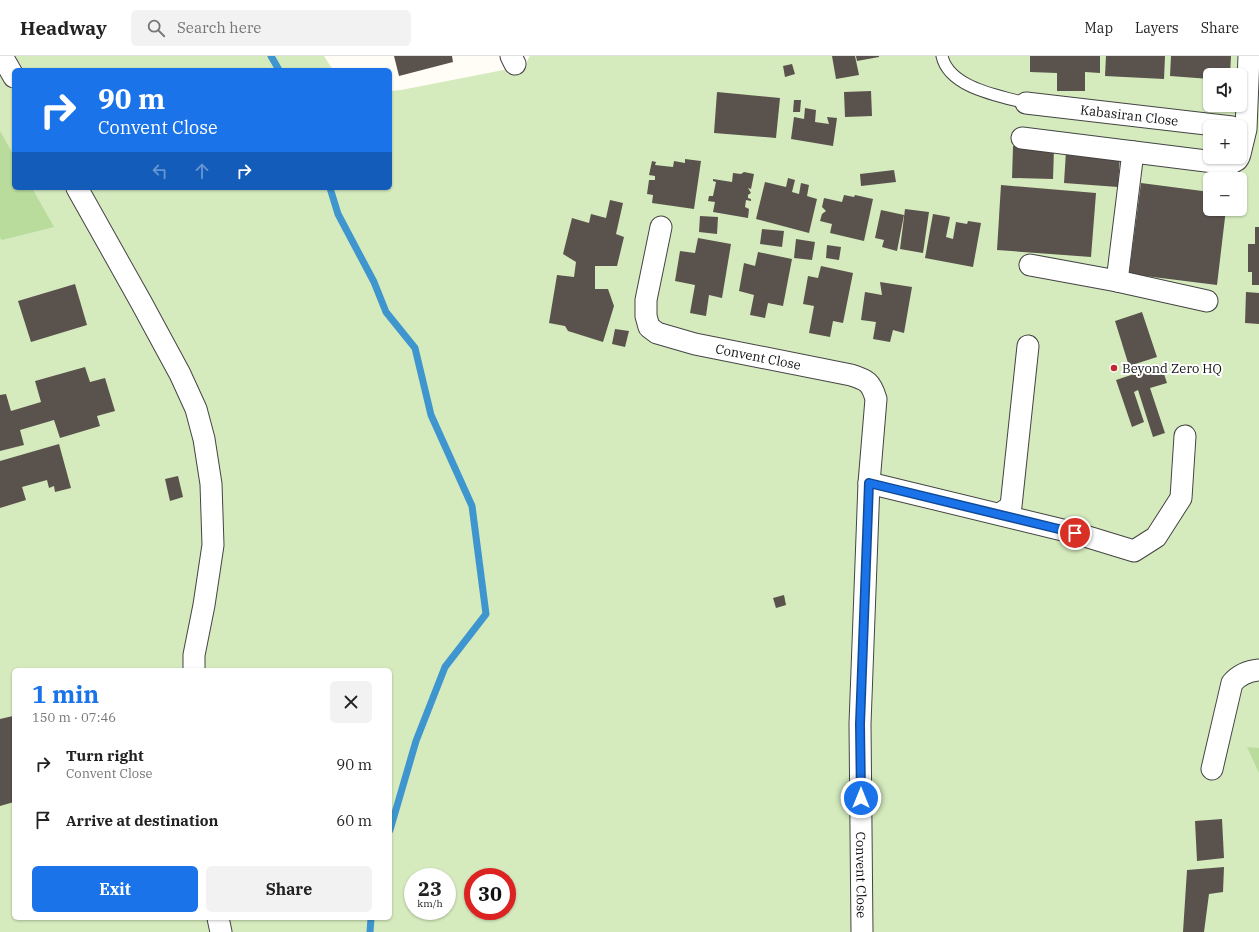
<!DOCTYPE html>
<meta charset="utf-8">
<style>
body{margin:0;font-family:"IBM Plex Serif",serif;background:#f2f2f2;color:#222;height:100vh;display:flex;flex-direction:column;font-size:15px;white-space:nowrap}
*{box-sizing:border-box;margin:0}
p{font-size:13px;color:#767676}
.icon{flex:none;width:22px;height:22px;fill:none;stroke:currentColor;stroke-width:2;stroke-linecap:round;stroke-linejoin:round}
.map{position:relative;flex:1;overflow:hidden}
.details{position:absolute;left:12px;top:612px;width:380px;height:252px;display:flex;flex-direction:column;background:#fff;border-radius:6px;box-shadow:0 1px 3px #0004}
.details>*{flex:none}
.hud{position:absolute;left:12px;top:12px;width:380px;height:122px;border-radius:6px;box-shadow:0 1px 3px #0004;background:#1a73e8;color:#fff;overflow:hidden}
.controls{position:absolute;left:1203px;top:12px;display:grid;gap:8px}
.controls a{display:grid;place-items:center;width:44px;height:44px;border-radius:6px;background:#fff;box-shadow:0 1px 3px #0004;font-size:20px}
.speed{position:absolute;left:404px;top:812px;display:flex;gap:8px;font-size:20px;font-weight:700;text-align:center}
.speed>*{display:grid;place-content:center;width:52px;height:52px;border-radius:50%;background:#fff;box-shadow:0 1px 3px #0004;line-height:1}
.speed small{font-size:10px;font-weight:400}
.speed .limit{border:6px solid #d22;background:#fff;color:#111}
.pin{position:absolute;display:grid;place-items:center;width:34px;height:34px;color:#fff;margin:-17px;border:2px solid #fff;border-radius:50%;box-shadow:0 1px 4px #0007}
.me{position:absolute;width:44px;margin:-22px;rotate:0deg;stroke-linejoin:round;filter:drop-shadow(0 0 3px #0008)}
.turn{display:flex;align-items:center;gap:14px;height:84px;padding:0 20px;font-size:18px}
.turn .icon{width:52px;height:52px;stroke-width:2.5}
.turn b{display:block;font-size:28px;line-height:34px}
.lanes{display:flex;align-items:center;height:38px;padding:0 20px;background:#0003;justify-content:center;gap:20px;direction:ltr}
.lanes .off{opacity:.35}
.round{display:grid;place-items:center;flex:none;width:42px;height:42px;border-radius:6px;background:#f2f2f2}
.overview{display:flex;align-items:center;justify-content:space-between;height:68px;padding:0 20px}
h1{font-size:24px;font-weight:800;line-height:30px;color:#1a73e8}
.primary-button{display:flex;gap:8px;margin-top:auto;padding:8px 20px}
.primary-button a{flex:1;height:46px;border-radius:6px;background:#1a73e8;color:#fff;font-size:16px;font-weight:800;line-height:46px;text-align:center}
.primary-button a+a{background:#f2f2f2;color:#222}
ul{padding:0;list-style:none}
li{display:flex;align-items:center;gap:12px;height:56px;padding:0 20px}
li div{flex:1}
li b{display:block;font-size:15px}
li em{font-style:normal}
header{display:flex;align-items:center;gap:24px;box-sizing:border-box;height:56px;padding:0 20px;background:#fff;border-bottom:1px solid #e0e0e0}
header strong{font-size:19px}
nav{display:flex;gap:22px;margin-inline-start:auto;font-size:14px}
.search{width:280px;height:36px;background:#f2f2f2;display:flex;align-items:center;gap:10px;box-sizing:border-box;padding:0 14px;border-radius:6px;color:#767676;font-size:15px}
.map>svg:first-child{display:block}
.green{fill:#d5ebbd;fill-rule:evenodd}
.forest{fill:#b9dc9c}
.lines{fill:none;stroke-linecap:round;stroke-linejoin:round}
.stream{stroke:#3f96cf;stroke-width:7}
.building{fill:#5a524d}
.service-casing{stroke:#444;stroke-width:13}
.minor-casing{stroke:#444;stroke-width:23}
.service{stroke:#fff;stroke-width:11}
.minor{stroke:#fff;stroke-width:21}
.route-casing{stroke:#114b97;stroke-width:10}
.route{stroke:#1a73e8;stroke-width:7}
.poi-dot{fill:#c4262e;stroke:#fff;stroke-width:1.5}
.labels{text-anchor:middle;stroke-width:4;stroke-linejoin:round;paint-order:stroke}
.street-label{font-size:13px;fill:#111;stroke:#fff}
.poi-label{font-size:13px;fill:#111;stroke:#fff;text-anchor:start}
</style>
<header>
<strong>Headway</strong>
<div class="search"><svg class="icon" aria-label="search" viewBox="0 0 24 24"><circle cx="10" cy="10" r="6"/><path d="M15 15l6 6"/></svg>Search here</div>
<nav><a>Map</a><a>Layers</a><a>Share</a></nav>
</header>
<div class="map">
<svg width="1259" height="876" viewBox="0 0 1259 876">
<rect width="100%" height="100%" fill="#fffdf5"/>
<path class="green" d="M 0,0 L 324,0 L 333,14 L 14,14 L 14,132 L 390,132 L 390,35 L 401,34 L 524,10 L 530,0 L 1259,0 L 1259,876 L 0,876 ZM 1210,19 L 1240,19 L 1240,49 L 1210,49 ZM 1210,71 L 1240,71 L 1240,101 L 1210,101 ZM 1210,123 L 1240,123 L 1240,153 L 1210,153 ZM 14,614 L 390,614 L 390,862 L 14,862 ZM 413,821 L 447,821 L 447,855 L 413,855 ZM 473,821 L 507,821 L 507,855 L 473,855 Z"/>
<g class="forest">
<polygon points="0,75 14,100 14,132 32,132 54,171 2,184 0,182"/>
<polygon points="1247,691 1259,692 1259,717"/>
</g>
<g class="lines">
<g class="stream">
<polyline points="271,0 279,14"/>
<polyline points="330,132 338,158 374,226 386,256 415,292 431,359 472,450 486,558 445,611 416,685 390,774"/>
<polyline points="370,876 371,862"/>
</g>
</g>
<g class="building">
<polygon points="394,0 452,0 453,6 399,20"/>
<polygon points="832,0 855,0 859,19 836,23"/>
<polygon points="856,0 879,0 879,1 857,5"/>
<polygon points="1030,0 1100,0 1100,17 1085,16 1085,35 1057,35 1057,17 1030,16"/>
<polygon points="1106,0 1165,0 1164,23 1105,20"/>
<polygon points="1171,0 1231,0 1230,19 1210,19 1210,23 1170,20"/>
<polygon points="792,8 795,18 785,21 783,10"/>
<polygon points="871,35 872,60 845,61 844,36"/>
<polygon points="717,36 780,42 776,82 714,77"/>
<polygon points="794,44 801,44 800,56 793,56"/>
<polygon points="805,52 816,54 815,66 829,68 827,61 837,62 833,90 791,83 794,61 804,63"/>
<polygon points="1013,90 1054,91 1053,123 1012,122"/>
<polygon points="1066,95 1120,99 1118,131 1064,127"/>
<polygon points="685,103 701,105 694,153 652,147 653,139 647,138 649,124 655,124 655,120 649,119 652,105 656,106 655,109 673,111 674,105 685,107"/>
<polygon points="894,114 896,126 861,130 860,118"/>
<polygon points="744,116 754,118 751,133 748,132 751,137 748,139 748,142 751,143 751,145 746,144 745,151 749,153 748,162 713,156 715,146 708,145 709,140 713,140 716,126 713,125 713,123 732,126 733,117 741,118"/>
<polygon points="788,122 795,124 792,136 799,138 801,127 809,129 807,140 817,143 809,177 756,163 765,126 786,131"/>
<polygon points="1141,127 1210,136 1210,153 1226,153 1217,229 1129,218"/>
<polygon points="1001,129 1096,137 1091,201 997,194"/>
<polygon points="844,139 854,141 855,139 873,143 864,185 830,177 832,168 820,165 822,158 826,155 822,151 824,142 842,146"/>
<polygon points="610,144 623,147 616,178 624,181 617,210 595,210 595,233 608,233 614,250 603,286 568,275 565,270 549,267 557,219 574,221 576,206 563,198 572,162 589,167 591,158 606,162"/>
<polygon points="905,153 929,156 923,197 900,193"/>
<polygon points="881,154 904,159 897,195 882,191 884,184 875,182"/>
<polygon points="933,158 950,161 946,181 953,183 956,166 967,168 968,165 981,167 973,211 925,202"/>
<polygon points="700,160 718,161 717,178 699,176"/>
<polygon points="1255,171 1259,171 1259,229 1252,229 1252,216 1248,216 1248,188 1255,188"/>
<polygon points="762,173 784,175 782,191 760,188"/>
<polygon points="698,182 731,188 722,242 709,239 706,260 690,257 695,229 675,225 680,195 695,197"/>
<polygon points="796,183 815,186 812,204 794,202"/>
<polygon points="827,189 841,191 839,204 826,202"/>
<polygon points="758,196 792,203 783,250 768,247 765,262 750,259 754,239 739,235 744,207 755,210"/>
<polygon points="821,210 853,217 843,267 833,265 830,281 809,277 814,250 803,248 808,220 818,222"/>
<polygon points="880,226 912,231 904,277 893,274 890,286 873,283 876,266 861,264 865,236 882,239"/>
<polygon points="75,228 87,269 31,286 18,245"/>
<polygon points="1246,236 1259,237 1259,268 1245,267"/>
<polygon points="1142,256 1157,301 1129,310 1115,265"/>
<polygon points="615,273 629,275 625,291 612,288"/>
<polygon points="1161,309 1167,327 1150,332 1165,377 1153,381 1138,334 1134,336 1144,366 1132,371 1116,324"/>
<polygon points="85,311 90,326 105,322 115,355 97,360 100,370 60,382 54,364 20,374 24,389 0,395 0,339 6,338 11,355 41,346 35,325"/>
<polygon points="59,388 71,432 55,436 54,430 49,432 47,424 22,431 26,444 0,452 0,405"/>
<polygon points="178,420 183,441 170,445 165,423"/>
<polygon points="784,539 786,549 776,552 773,542"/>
<polygon points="13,660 14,664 14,746 0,750 0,663"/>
<polygon points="1222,763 1224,802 1197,805 1195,765"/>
<polygon points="1224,811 1223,836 1209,838 1204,876 1183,876 1187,814"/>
</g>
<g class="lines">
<g class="service-casing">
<path id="service" d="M 942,0 C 949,32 1000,40 1026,47"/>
</g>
<g class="minor-casing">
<g id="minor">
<polyline points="2,0 14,21"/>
<polyline points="511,0 515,8"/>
<path id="s1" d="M 1026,47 L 1232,71"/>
<polyline points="1022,82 1230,108 1237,104 1239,101"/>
<polyline points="1240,98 1246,73 1249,0"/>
<polyline points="77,132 141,246 180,318 196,353 204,383 211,428 213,489 204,549 194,599 194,614"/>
<path id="s2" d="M 661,171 L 646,244 L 646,260 L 649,271 L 657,277 L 695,288 L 851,319 C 867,324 871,326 876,343 L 869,427 L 860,668 L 862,876"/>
<polyline points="1030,209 1117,225 1207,245"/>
<polyline points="1117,225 1133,96"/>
<polyline points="869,427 1075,477 1134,495 1156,481 1181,442 1185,380"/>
<polyline points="1000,458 1011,450 1028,290"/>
<path d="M 1212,713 L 1232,627 C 1239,619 1248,615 1259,614"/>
<polyline points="218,862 221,876"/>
</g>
</g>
<use href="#service" class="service"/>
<use href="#minor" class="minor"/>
</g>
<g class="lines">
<g class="route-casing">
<polyline id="route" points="861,742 860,668 869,427 1075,477"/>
</g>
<use href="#route" class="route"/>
</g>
<circle class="poi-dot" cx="1114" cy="312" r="4"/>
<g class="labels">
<g class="street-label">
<text dy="5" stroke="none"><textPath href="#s1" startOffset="104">Kabasiran Close</textPath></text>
<text dy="5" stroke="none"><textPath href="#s2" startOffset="216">Convent Close</textPath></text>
<text dy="5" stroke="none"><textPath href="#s2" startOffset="824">Convent Close</textPath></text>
</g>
<g class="poi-label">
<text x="1122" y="317">Beyond Zero HQ</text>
</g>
</g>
</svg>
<div class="controls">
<a><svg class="icon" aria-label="sound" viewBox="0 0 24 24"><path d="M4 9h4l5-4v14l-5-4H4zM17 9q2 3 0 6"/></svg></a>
<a>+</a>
<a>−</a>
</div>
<div class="speed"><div>23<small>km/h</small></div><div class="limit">30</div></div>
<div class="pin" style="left:1075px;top:477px;background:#d93025"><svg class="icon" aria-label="arrive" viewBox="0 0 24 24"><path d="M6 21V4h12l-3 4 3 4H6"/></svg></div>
<svg class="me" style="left:861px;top:742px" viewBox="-20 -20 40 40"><circle r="17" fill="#1a73e8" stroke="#fff" stroke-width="3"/><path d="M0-11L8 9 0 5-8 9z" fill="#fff"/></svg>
<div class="hud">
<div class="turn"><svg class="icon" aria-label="right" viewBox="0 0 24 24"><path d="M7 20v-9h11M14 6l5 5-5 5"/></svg><div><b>90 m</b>Convent Close</div></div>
<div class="lanes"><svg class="icon off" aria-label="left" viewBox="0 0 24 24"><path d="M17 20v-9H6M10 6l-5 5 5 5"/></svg><svg class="icon off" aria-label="ahead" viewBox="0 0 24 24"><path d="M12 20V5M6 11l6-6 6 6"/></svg><svg class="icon" aria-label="right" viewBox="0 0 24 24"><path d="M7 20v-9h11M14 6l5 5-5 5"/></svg></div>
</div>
<section class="details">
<div class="overview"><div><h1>1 min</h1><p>150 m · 07:46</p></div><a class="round"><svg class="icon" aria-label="close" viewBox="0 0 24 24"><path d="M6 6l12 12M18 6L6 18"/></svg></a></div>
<ul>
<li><svg class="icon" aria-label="right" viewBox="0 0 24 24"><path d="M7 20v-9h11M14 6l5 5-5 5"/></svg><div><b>Turn right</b><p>Convent Close</p></div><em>90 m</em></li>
<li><svg class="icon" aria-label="arrive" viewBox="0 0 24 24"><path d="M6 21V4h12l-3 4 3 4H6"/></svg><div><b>Arrive at destination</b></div><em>60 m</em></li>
</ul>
<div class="primary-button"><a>Exit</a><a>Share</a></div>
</section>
</div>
